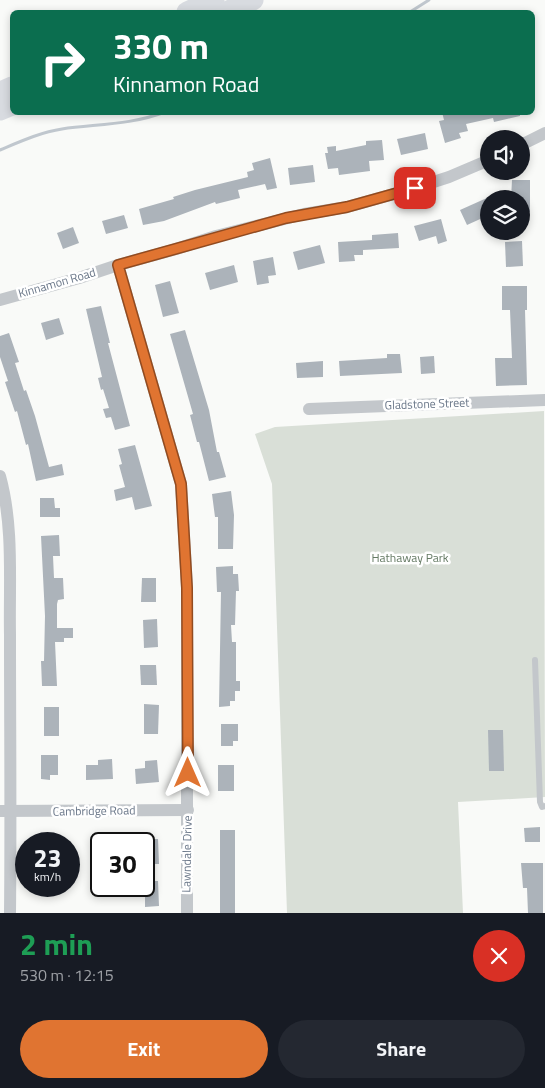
<!DOCTYPE html>
<meta charset="utf-8">
<style>
body{margin:0;font-family:"Titillium Web",sans-serif;background:#242831;color:#f1f3f6;height:100vh;display:flex;flex-direction:column;font-size:19px;white-space:nowrap}
*{box-sizing:border-box;margin:0}
p{font-size:16px;color:#9ea1a6}
.icon{flex:none;width:28px;height:28px;fill:none;stroke:currentColor;stroke-width:2;stroke-linecap:round;stroke-linejoin:round}
.map{position:relative;height:913px;overflow:hidden}
.side{display:flex;flex-direction:column;background:#171b24;flex:1}
.side>*{flex:none}
.guide{position:absolute;left:10px;top:10px;width:525px;height:105px;border-radius:8px;box-shadow:0 2px 8px #0003;background:#0b6e4f;color:#fff;overflow:hidden}
.controls{position:absolute;left:480px;top:130px;display:grid;gap:10px}
.controls a{display:grid;place-items:center;width:50px;height:50px;border-radius:50%;background:#171b24;box-shadow:0 2px 8px #0003;font-size:25px}
.speed{position:absolute;left:15px;top:832px;display:flex;gap:10px;font-size:25px;font-weight:700;text-align:center}
.speed>*{display:grid;place-content:center;width:65px;height:65px;border-radius:50%;background:#171b24;box-shadow:0 2px 8px #0003;line-height:1}
.speed small{font-size:12px;font-weight:400}
.speed .limit{border:2px solid #111;border-radius:8px;background:#fff;color:#111}
.pin{position:absolute;display:grid;place-items:center;width:42px;height:42px;color:#fff;margin:-21px;border-radius:10px;box-shadow:0 2px 8px #0006}
.me{position:absolute;width:55px;margin:-28px;rotate:0deg;stroke-linejoin:round;filter:drop-shadow(0 0 4px #0008)}
.turn{display:flex;align-items:center;gap:18px;height:105px;padding:0 20px;font-size:22px}
.turn .icon{width:65px;height:65px;stroke-width:2.5}
.turn b{display:block;font-size:35px;line-height:42px}
.round{display:grid;place-items:center;flex:none;width:52px;height:52px;border-radius:26px;background:#242831}
.head{display:flex;align-items:center;justify-content:space-between;height:85px;padding:0 20px}
h1{font-size:30px;font-weight:700;line-height:38px;color:#1e9e55}
.button{display:flex;gap:10px;margin-top:auto;padding:10px 20px}
.button a{flex:1;height:58px;border-radius:30px;background:#e07431;color:#fff;font-size:20px;font-weight:700;line-height:58px;text-align:center}
.button a+a{background:#242831;color:#f1f3f6}
.map>svg:first-child{display:block}
.green{fill:#d9dfd7}
.lines{fill:none;stroke-linecap:round;stroke-linejoin:round}
.stream{stroke:#c0c7ce;stroke-width:3}
.building{fill:#acb3ba}
.lane{stroke:#c3c7cb;stroke-width:6}
.street{stroke:#c3c7cb;stroke-width:12}
.highway{stroke:#d8dbe0;stroke-width:21}
.route-casing{stroke:#924b20;stroke-width:12}
.route{stroke:#e07431;stroke-width:9}
.labels{text-anchor:middle;stroke-width:5;stroke-linejoin:round;paint-order:stroke}
.street-label{font-size:12px;fill:#697688;stroke:#fff}
.park-label{font-size:12px;fill:#657a64;stroke:#fff}
</style>
<div class="map">
<svg width="545" height="913" viewBox="0 0 545 913">
<rect width="100%" height="100%" fill="#f9faf8"/>
<polygon class="green" points="544,411 545,797 458,802 463,913 287,913 272,484 255,434 275,427"/>
<g class="lines">
<g class="stream">
<polyline points="410,12 429,0"/>
<path d="M 0,150 C 19,142 41,132 62,129 C 97,124 131,125 165,112"/>
</g>
</g>
<g class="building">
<polygon points="442,112 456,112 457,115 466,112 520,112 520,116 494,122 493,118 466,124 468,131 459,133 461,138 445,143 439,121 444,120"/>
<polygon points="425,133 428,149 401,155 397,139"/>
<polygon points="382,140 384,160 369,161 370,171 339,175 338,168 328,169 325,153 328,153 327,147 336,146 336,151 366,145 366,141"/>
<polygon points="270,158 277,188 267,190 265,184 238,190 240,198 216,204 215,202 164,221 143,225 139,209 174,199 173,197 195,190 248,177 247,172 254,170 252,163"/>
<polygon points="313,165 315,182 290,185 288,168"/>
<polygon points="512,180 530,180 530,212 521,212 521,199 511,199"/>
<polygon points="489,197 489,215 467,225 460,210"/>
<polygon points="124,215 128,228 106,234 102,221"/>
<polygon points="441,219 447,241 438,244 436,236 419,241 414,226"/>
<polygon points="73,227 79,243 63,249 57,233"/>
<polygon points="398,233 399,248 363,250 363,255 354,255 355,261 339,262 338,242 372,240 372,235"/>
<polygon points="522,241 523,266 506,267 505,242"/>
<polygon points="320,245 325,263 298,270 293,252"/>
<polygon points="273,257 276,275 268,276 269,283 257,285 253,261"/>
<polygon points="234,265 238,282 210,290 205,273"/>
<polygon points="170,281 179,313 163,317 155,285"/>
<polygon points="502,286 527,286 527,310 525,310 527,385 496,386 495,358 512,358 510,310 502,310"/>
<polygon points="101,306 110,343 108,343 130,426 115,430 111,417 106,418 103,409 109,408 103,389 101,390 98,378 102,377 86,309"/>
<polygon points="59,318 64,334 46,340 41,323"/>
<polygon points="185,330 209,410 217,452 219,452 226,477 209,481 199,442 197,442 190,415 193,414 170,334"/>
<polygon points="9,333 19,362 15,363 24,391 26,390 35,416 49,467 62,464 64,475 36,481 28,444 26,445 17,411 15,412 5,382 8,381 0,357 0,336"/>
<polygon points="387,354 400,354 402,373 340,376 339,361 387,358"/>
<polygon points="434,356 435,373 421,374 420,357"/>
<polygon points="323,361 323,377 297,378 296,363"/>
<polygon points="135,445 152,506 135,510 132,497 116,501 114,490 125,487 119,465 122,464 118,449"/>
<polygon points="231,491 234,515 233,549 218,549 218,517 215,517 212,494"/>
<polygon points="40,498 54,498 55,508 60,508 60,517 40,517"/>
<polygon points="59,535 60,556 53,556 54,578 63,578 64,599 58,600 57,604 57,628 73,628 73,638 64,638 64,642 55,642 57,686 42,686 41,661 44,661 45,616 41,536"/>
<polygon points="233,566 233,574 238,574 239,591 236,591 235,625 231,625 232,642 236,642 236,681 240,681 240,691 235,691 235,701 230,701 230,706 219,707 221,592 217,592 216,567"/>
<polygon points="142,578 156,578 156,602 141,602"/>
<polygon points="157,619 158,647 144,648 143,620"/>
<polygon points="140,665 156,665 157,685 141,685"/>
<polygon points="144,704 159,705 158,734 144,734"/>
<rect x="44" y="707" width="15" height="29"/>
<polygon points="221,724 238,724 238,741 233,741 233,746 221,746"/>
<polygon points="488,730 503,730 504,771 489,771"/>
<polygon points="41,755 58,755 58,775 50,775 50,780 41,779"/>
<polygon points="112,759 113,779 86,780 86,765 98,765 98,760"/>
<polygon points="157,760 159,782 136,784 135,769 145,768 145,761"/>
<rect x="218" y="765" width="16" height="26"/>
<polygon points="540,827 540,842 525,842 524,828"/>
<rect x="220" y="830" width="15" height="83"/>
<rect x="40" y="836" width="17" height="8"/>
<polygon points="148,839 158,839 159,864 144,864 144,844 148,844"/>
<polygon points="521,863 543,863 543,913 528,913 527,888 523,888"/>
<polygon points="144,881 158,881 159,906 145,907 145,894 137,895 137,886 144,886"/>
</g>
<g class="lines">
<polyline class="lane" points="535,660 540,802 542,807 545,806"/>
<g class="street">
<polyline points="521,145 545,133"/>
<polyline points="118,265 181,484 187,587 187,913"/>
<polyline points="0,300 79,278 118,265 176,249 216,236 304,214 347,207 415,188 449,177 489,160"/>
<polyline points="309,409 545,400"/>
<path d="M 0,476 C 14,527 9,583 10,635 C 10,728 11,820 10,913"/>
<polyline points="0,811 188,810"/>
</g>
<g class="highway">
<polyline points="187,12 214,0"/>
<polyline points="226,12 253,0"/>
<polyline points="0,92 12,87"/>
<polyline points="0,110 12,105"/>
</g>
</g>
<g class="lines">
<g class="route-casing">
<polyline id="route" points="188,773 187,588 181,484 118,265 286,218 347,207 415,188"/>
</g>
<use href="#route" class="route"/>
</g>
<g class="labels">
<g class="street-label">
<text transform="translate(57 283) rotate(-16)" y="4">Kinnamon Road</text>
<text transform="translate(427 404) rotate(-2)" y="4">Gladstone Street</text>
<text transform="translate(94 811) rotate(-1)" y="4">Cambridge Road</text>
<text transform="translate(187 854) rotate(-89)" y="4">Lawndale Drive</text>
</g>
<g class="park-label">
<text x="410" y="562">Hathaway Park</text>
</g>
</g>
</svg>
<div class="controls">
<a><svg class="icon" aria-label="sound" viewBox="0 0 24 24"><path d="M4 9h4l5-4v14l-5-4H4zM17 9q2 3 0 6"/></svg></a>
<a><svg class="icon" aria-label="layers" viewBox="0 0 24 24"><path d="M12 4l9 5-9 5-9-5zM3 14l9 5 9-5"/></svg></a>
</div>
<div class="speed"><div>23<small>km/h</small></div><div class="limit">30</div></div>
<div class="pin" style="left:415px;top:188px;background:#d93025"><svg class="icon" aria-label="arrive" viewBox="0 0 24 24"><path d="M6 21V4h12l-3 4 3 4H6"/></svg></div>
<svg class="me" style="left:188px;top:773px" viewBox="-20 -20 40 40"><path d="M0-17L14 15 0 8-14 15z" fill="#e07431" stroke="#fff" stroke-width="4"/></svg>
<div class="guide">
<div class="turn"><svg class="icon" aria-label="right" viewBox="0 0 24 24"><path d="M7 20v-9h11M14 6l5 5-5 5"/></svg><div><b>330 m</b>Kinnamon Road</div></div>
</div>
</div>
<section class="side">
<div class="head"><div><h1>2 min</h1><p>530 m · 12:15</p></div><a class="round" style="background:#d93025;color:#fff"><svg class="icon" aria-label="close" viewBox="0 0 24 24"><path d="M6 6l12 12M18 6L6 18"/></svg></a></div>
<div class="button"><a>Exit</a><a>Share</a></div>
</section>
